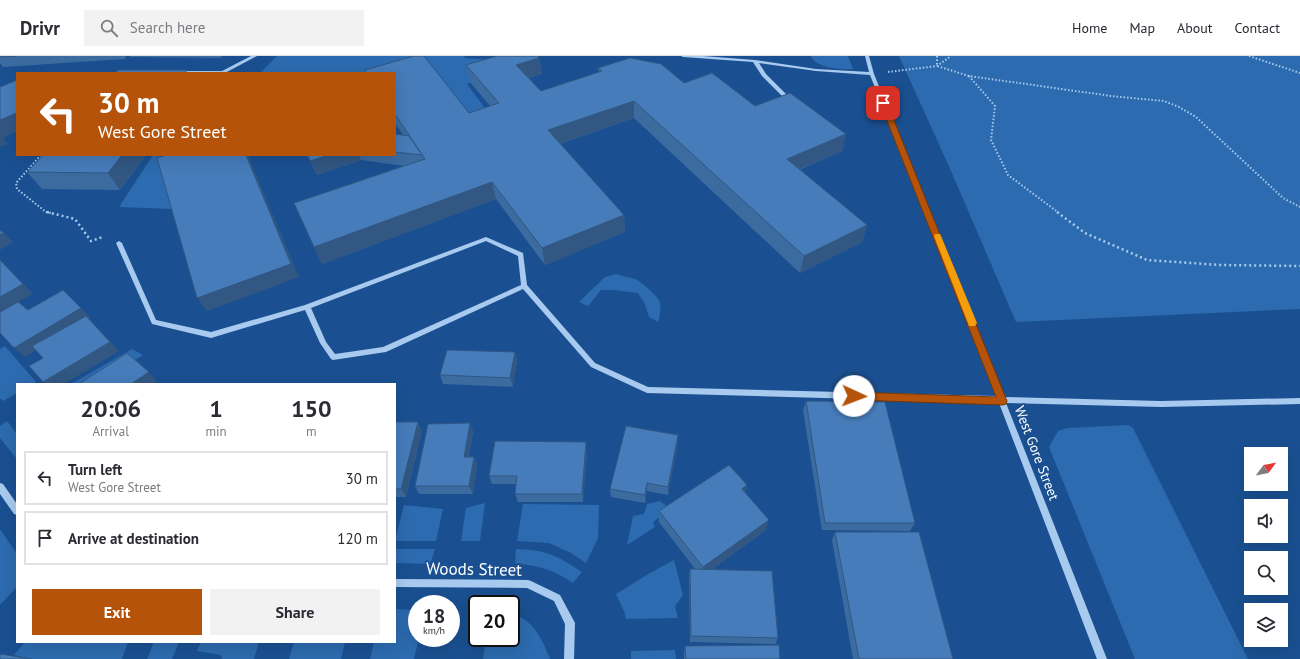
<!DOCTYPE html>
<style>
body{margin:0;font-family:"PT Sans",sans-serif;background:#f2f2f3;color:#2b2b33;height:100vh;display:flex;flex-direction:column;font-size:15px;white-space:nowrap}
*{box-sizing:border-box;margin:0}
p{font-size:13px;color:#7c7c81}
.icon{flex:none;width:22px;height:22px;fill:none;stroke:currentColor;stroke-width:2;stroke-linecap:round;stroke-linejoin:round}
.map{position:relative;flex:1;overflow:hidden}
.drawer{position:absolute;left:16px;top:327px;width:380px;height:260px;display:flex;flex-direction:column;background:#fff;border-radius:0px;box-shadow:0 4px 16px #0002}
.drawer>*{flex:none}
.guide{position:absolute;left:16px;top:16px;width:380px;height:84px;border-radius:0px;box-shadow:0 4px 16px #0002;background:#b45309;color:#fff;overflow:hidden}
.needle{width:26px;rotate:58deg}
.buttons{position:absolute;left:1244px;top:391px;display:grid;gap:8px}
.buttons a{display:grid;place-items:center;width:44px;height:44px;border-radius:0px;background:#fff;box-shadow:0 4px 16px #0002;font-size:20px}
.speed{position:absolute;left:408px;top:539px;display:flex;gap:8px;font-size:20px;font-weight:700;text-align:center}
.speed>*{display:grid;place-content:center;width:52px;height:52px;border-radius:50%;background:#fff;box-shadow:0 4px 16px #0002;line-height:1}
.speed small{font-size:10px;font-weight:400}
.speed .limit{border:2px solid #111;border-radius:6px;background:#fff;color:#111}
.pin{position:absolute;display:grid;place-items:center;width:34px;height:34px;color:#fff;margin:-17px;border-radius:8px;box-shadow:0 2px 6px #0006}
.me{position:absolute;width:44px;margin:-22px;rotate:92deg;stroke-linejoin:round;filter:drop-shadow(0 0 3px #0008)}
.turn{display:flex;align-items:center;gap:14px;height:84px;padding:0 16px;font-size:18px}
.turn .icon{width:52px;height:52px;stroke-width:2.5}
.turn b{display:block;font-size:28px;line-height:34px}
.eta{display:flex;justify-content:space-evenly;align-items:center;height:68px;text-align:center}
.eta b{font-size:24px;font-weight:800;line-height:28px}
.action{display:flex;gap:8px;margin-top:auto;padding:8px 16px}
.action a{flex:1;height:46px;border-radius:0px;background:#b45309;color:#fff;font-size:16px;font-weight:800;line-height:46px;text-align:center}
.action a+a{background:#f2f2f3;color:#2b2b33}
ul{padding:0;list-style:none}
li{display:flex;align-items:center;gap:12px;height:54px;margin:0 8px 6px;padding:0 8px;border:2px solid #e1e1e2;border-radius:0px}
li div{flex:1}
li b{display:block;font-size:15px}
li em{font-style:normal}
header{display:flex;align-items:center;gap:24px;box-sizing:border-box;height:56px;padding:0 20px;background:#fff;border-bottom:1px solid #e1e1e2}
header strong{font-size:19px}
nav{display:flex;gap:22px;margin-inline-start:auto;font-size:14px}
.search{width:280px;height:36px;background:#f2f2f3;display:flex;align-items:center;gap:10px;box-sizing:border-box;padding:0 14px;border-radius:0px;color:#7c7c81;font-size:15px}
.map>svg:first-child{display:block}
.green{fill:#2c6baf}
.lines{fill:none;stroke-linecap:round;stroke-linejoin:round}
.path-far1{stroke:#a9caef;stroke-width:2;stroke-dasharray:1.5 2;stroke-linecap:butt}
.path{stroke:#a9caef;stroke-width:2.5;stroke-dasharray:2 3;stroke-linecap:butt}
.minor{fill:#a9caef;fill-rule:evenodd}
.wall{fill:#3c6ba0}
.shaded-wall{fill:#315782}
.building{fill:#467cba;stroke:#315782}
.route{fill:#b45309;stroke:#753606}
.slow{fill:#f59e0b}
.labels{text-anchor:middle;stroke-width:3.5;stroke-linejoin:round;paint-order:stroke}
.street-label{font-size:14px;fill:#fff;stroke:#1a5091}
.near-street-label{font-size:17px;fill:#fff;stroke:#1a5091}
</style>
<header>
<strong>Drivr</strong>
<div class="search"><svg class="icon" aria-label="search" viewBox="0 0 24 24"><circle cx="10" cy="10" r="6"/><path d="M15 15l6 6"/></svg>Search here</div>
<nav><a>Home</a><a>Map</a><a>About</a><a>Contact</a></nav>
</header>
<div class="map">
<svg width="1300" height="603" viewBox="0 0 1300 603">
<rect width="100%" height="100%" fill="#1a5091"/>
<g class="green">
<polygon points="277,0 465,0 464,2 507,5 512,12 467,28 494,64 477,70 395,17 260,17"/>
<path d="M 811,0 L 848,0 L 853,13 C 842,14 815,12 811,0 Z"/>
<polygon points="899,0 1300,0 1300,253 1016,266 951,115"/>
<polygon points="153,99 190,99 172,153 119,151"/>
<path d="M 617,218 C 623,221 629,221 635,223 C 641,225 656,239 659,244 C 662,251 660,259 658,266 L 649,261 L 645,248 L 638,237 L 613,234 L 601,234 L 588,250 L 579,246 L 605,221 Z"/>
<polygon points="5,290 36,326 32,328 17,328 17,337 3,345 0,342 0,293"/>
<polygon points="132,293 143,299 97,328 71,328"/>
<polygon points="7,365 17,378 17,402 16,402 0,382 0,370"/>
<polygon points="1128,369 1133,372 1248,603 1135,603 1049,391 1058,375 1068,372"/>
<polygon points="660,445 671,453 653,466 655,471 627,489 633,460 644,458 647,448"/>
<polygon points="485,447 480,485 461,485 466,452"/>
<polygon points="523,448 599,449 598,482 586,507 571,497 549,487 517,485"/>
<polygon points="404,449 443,453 436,485 395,485"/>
<polygon points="0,473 17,498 17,531 0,549"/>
<polygon points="395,493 435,493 430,508 395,507"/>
<path d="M 516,493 C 547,494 556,499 582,516 L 573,527 C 553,513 538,510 515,507 Z"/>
<polygon points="674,504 683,539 675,550 678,562 626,563 624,555 616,538 650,517"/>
<polygon points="395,553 417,554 417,582 419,582 414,603 370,603 374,586 395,586"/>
<path d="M 511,559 C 533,561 543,585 550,603 L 483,603 L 486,582 L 511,582 Z"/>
<polygon points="25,586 128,586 122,603 32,603 14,599"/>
<polygon points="154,586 179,586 172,603 147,603"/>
<polygon points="201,586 259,586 254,603 222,603 221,599 197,595"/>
<polygon points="294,586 345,586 341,603 289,603"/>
<polygon points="675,594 676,603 631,603 631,595"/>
</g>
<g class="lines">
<g class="path-far1">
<polyline points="937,0 937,10 969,20 1111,40 1164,45 1179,51 1196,61 1283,142 1300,151"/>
<polyline points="1249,0 1300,17"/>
<polyline points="888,16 937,10 951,0"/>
<polyline points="969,20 995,50 991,84 1008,119 1059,157"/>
<polyline points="41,99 16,127 17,133 46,156 51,157"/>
</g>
<g class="path">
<polyline points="47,156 75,163 91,185 103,181"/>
<polyline points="1057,156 1085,177 1147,204 1220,209 1300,210"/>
</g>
<g class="minor">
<polygon points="251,0 257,0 225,17 176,17 176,16 178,15 222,15"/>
<path d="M 681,0 L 703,0 L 755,4 L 816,13 L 869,16 L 865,0 L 869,0 L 874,18 L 957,222 L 1004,341 L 1161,345 L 1300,342 L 1300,348 L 1161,351 L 1006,347 L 1107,603 L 1097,603 L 999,347 L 647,337 L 591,311 L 523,233 L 386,296 L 333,304 L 331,303 L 320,287 L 305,254 L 211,282 L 152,268 L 116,187 L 119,185 L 122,187 L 156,264 L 211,276 L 305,249 L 486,181 L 523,197 L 527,229 L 595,307 L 648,331 L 996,340 L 951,222 L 870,19 L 816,15 L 759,7 L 766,18 L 789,41 L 789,42 L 787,43 L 785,43 L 762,20 L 753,6 L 683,1 ZM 486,185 L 518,200 L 521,229 L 383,291 L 335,298 L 326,286 L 311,252 Z"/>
<polygon points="0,427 3,428 17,448 17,459 14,458 0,438"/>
<polygon points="395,523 528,524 531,525 560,539 575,567 574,603 564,603 565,568 554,545 527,532 395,531"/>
</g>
</g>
<g class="wall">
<polygon points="0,0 126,0 125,3 3,11 0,7"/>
<polygon points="130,0 222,0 221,2 130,1"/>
<polygon points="414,0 424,0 469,57 490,50 470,26 466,9 497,0 538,0 539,2 542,18 529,22 541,35 599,16 598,12 630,2 661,8 684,27 712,17 755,50 790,37 846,78 842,95 799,114 867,169 862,186 800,217 634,62 560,88 624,159 625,176 545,209 496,143 322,208 314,191 294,147 404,110 361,104 317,119 307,99 395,99 395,78 403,79 395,67 395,17 366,17 365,14"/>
<polygon points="146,99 120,134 42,133 27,116"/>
<polygon points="515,296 517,305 513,331 443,328 440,319"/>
<polygon points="806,345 915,467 910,475 822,474 803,354"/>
<polygon points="395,366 422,375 406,441 395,441"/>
<polygon points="470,367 473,376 469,401 474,401 477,409 473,438 419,438 415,430"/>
<polygon points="678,387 668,439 647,435 645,447 611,441 610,433"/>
<polygon points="587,395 583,446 518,446 515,438 516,428 492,428 489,420"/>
<polygon points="746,437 766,474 711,514 778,582 775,588 690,586 689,520 690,513 696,514 659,466 659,455"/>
<polygon points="835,476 953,603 853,603 832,484"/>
<polygon points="685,590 780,603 684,603 684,598"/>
</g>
<g class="shaded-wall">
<polygon points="539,2 542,18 519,25 516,9"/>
<polygon points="634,45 634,62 550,91 548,74"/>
<polygon points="17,57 17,75 3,82 8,88 0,91 0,64"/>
<polygon points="846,78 842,95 783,120 787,103"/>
<polygon points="122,99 146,99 120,134 108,117"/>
<polygon points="246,99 248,99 299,221 207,255 197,242"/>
<polygon points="329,99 359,99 361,104 317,119 310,105"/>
<polygon points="492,126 496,143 322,208 314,191"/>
<polygon points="624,159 625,176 545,209 542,192"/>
<polygon points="867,169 862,186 800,217 804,200"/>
<polygon points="4,177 13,186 0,194 0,179"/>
<polygon points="0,204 33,238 0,256"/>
<polygon points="81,252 90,261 89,262 119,295 64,328 45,328 43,326 89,262 25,301 14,292"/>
<polygon points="515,296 517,305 513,331 510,322"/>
<polygon points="149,316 157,325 153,328 131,328"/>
<polygon points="418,366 422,375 406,441 401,433"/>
<polygon points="470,367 473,376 467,410 464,401"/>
<polygon points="678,379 678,387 668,439 668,431"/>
<polygon points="586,386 587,395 583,446 582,438"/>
<polygon points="474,401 477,409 473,438 469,430"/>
<polygon points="647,427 647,435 645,447 645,439"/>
<polygon points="747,429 745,440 742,433"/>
<polygon points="769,464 766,474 701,521 703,511"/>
</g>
<g class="building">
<polygon points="0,0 16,0 0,1"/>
<polygon points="414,0 424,0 469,57 499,47 466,9 497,0 538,0 539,2 516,9 541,35 602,15 598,12 630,2 661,8 684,27 712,17 755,50 790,37 846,78 787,103 867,169 804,200 634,45 548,74 624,159 542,192 492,126 314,191 294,147 425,103 395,58 395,17 367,17 365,14"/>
<polygon points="118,14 187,14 185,17 115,17"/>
<polygon points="17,24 17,57 0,64 0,31"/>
<polygon points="395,78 409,80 422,99 395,96"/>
<polygon points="43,99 122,99 108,117 27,116"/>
<polygon points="166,99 246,99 291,208 197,242 157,102"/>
<polygon points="308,99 329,99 310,105"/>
<polygon points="0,174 4,177 0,179"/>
<polygon points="0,204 23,228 0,241"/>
<polygon points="63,234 81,252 14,292 0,277 0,256 18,246 28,254"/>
<polygon points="86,260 110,286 43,326 29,310 43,302 32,290"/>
<polygon points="447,294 515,296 510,322 440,319"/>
<polygon points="127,297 149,316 131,328 79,328"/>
<polygon points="806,345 885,346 915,467 825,467"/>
<polygon points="395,366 418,366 401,433 395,433"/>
<polygon points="470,367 464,401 474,401 469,430 415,430 428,368"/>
<polygon points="626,370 678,379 668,431 647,427 645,439 610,433"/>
<polygon points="495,385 586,386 582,438 515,438 517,420 489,420"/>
<polygon points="729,409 747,429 742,433 769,464 703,511 659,455"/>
<polygon points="835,476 919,476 953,603 859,603"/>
<polygon points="690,513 772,515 778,582 691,580"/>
<polygon points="779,589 780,603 686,603 685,590"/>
<polygon points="0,598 32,603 0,603"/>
</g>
<polygon class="route" points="881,46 887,47 1007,345 1006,348 1003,349 854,344 851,343 849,340 851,337 854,336 996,341 880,47"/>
<polygon class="slow" points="935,178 940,178 941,180 977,267 975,270 969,270 968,267 934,180"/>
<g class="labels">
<g class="street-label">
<text transform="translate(1037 397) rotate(69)" y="5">West Gore Street</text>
</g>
<g class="near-street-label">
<text transform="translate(474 513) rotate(1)" y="6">Woods Street</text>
</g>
</g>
</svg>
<div class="buttons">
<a><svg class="needle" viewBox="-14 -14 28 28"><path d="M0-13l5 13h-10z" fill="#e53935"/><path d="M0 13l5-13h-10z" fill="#7c7c81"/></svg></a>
<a><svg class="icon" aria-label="sound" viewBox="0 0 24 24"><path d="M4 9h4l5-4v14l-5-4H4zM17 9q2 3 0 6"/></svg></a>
<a><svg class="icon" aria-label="search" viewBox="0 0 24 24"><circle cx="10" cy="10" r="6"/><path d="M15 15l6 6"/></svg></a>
<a><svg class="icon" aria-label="layers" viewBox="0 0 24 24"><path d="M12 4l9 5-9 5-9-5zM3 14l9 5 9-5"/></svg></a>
</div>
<div class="speed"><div>18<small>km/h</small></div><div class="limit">20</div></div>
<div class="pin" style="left:883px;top:47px;background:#d93025"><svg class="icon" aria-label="arrive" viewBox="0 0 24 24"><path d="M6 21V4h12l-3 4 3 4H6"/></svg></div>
<svg class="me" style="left:854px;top:340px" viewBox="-20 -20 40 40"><circle r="19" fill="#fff"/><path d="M0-13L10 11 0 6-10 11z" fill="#b45309"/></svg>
<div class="guide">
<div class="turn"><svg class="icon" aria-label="left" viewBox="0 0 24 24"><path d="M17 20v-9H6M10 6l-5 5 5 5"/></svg><div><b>30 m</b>West Gore Street</div></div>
</div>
<section class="drawer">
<div class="eta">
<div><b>20:06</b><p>Arrival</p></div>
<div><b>1</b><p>min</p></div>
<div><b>150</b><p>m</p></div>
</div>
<ul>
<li><svg class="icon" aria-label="left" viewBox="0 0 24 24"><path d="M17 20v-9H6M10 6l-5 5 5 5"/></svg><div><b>Turn left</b><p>West Gore Street</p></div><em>30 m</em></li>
<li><svg class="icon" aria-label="arrive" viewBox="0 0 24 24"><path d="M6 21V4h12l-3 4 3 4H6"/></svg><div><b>Arrive at destination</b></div><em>120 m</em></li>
</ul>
<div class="action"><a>Exit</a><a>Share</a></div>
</section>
</div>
